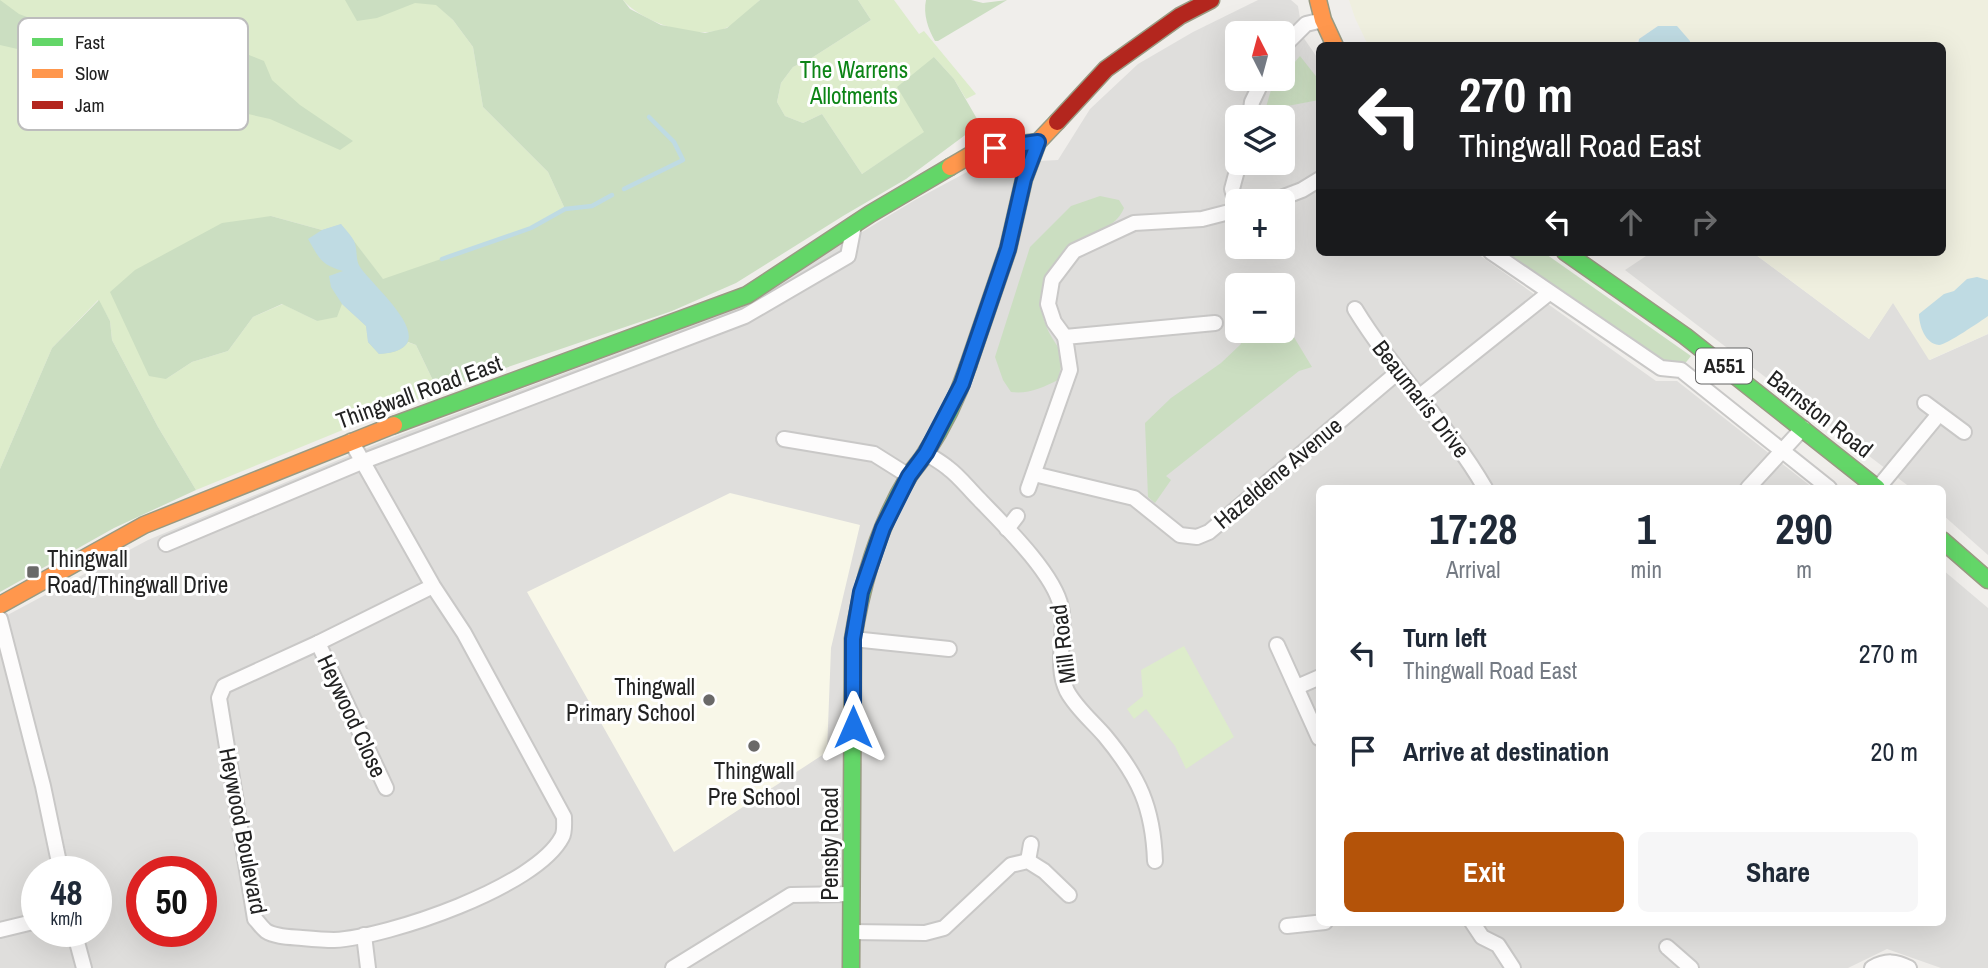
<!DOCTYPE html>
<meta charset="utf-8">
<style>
body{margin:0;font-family:"Archivo Narrow",sans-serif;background:#f6f6f7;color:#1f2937;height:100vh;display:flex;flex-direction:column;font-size:26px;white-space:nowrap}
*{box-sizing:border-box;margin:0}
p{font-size:23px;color:#747a83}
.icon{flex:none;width:38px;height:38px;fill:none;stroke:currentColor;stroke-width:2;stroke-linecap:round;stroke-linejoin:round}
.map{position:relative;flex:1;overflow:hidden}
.drawer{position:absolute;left:1316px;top:485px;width:630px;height:441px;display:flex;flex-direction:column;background:#fff;border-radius:10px;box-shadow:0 7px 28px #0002}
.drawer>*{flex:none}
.banner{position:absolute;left:1316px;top:42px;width:630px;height:214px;border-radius:10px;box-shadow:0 7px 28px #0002;background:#202124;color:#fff;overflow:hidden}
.needle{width:46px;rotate:354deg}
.controls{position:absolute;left:1225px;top:21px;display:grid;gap:14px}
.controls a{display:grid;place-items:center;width:70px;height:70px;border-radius:10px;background:#fff;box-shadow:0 7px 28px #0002;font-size:35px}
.speed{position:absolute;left:21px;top:856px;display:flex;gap:14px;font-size:35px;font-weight:700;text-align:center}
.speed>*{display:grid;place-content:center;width:91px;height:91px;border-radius:50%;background:#fff;box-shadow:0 7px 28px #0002;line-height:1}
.speed small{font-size:18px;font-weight:400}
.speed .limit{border:10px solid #d22;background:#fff;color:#111}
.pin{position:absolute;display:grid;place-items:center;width:60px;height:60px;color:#fff;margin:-30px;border-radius:14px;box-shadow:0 4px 10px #0006}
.me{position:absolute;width:77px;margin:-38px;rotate:0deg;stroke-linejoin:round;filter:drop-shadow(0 0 5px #0008)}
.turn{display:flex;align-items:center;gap:24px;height:147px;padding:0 28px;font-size:32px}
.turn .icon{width:91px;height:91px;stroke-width:2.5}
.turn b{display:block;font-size:49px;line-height:60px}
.lanes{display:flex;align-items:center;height:66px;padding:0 28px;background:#0003;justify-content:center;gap:35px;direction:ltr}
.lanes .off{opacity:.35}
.eta{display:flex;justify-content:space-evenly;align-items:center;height:119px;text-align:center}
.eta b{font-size:42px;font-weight:700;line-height:49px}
.button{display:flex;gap:14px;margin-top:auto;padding:14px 28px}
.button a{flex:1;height:80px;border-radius:10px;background:#b45309;color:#fff;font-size:28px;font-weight:700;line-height:80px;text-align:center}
.button a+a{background:#f6f6f7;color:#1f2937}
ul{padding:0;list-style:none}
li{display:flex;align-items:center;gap:21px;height:98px;padding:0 28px}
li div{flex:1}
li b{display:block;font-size:26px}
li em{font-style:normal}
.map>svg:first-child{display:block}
.residential{fill:#dfdedc;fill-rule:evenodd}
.education{fill:#f8f7e8}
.farmland{fill:#efefdf}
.grass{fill:#ddeccb}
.forest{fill:#cbdec1}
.water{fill:#bfdbe3}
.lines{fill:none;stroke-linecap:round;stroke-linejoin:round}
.stream{stroke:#bfdbe3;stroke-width:4.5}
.street-casing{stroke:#c9c8c7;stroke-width:18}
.fast-casing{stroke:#999a82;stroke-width:19}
.slow-casing{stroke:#999a82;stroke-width:19}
.jam-casing{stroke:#999a82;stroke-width:19}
.street{stroke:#fdfcfc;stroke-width:14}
.fast{stroke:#63d668;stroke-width:16}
.slow{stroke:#ff974d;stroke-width:16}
.jam{stroke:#b3261e;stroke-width:16}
.route-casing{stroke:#114b97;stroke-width:18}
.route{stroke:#1a73e8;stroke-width:12}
.poi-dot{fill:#6a6968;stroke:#fff;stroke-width:2.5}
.labels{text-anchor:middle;stroke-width:6;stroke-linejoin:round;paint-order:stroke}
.shield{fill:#fff;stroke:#646464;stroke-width:2}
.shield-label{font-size:21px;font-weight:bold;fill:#222}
.park-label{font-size:23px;fill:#0c8416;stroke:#fff}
.street-label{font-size:23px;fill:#222;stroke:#fff}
.poi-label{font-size:23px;fill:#222;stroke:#fff;text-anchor:start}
.key{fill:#fff;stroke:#bdbdbd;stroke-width:2}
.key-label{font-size:19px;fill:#222}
</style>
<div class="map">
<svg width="1988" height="968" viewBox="0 0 1988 968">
<rect width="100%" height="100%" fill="#f0eeeb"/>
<g class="residential">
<path d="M 1258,0 L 1291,0 L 1298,6 L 1303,37 L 1319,60 L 1320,252 L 1475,252 L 1656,381 L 1677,381 L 1813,488 L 1320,488 L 1320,922 L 1942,922 L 1943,570 L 1988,608 L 1988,968 L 1941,968 L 1887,949 L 1848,968 L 0,968 L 0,619 L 148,540 L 386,440 L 733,310 L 915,200 L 982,164 L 1058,160 L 1090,109 L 1138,64 L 1193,32 ZM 1237,33 L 1283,33 L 1283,79 L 1237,79 ZM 1237,117 L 1283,117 L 1283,163 L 1237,163 ZM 1237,201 L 1283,201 L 1283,247 L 1237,247 ZM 1237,285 L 1283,285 L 1283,331 L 1237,331 ZM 37,872 L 96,872 L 96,931 L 37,931 ZM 142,872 L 201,872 L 201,931 L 142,931 Z"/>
<polygon points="1652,252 1752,252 1869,339 1893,302 1930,360 1988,334 1988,555 1943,515 1942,488 1911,488 1625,270"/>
</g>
<polygon class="education" points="730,493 860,525 831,648 827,752 674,852 527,592"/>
<polygon class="farmland" points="1349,0 1988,0 1988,334 1929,360 1893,303 1869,339 1752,252 1942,252 1942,46 1690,45 1690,41 1676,26 1658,26 1630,45 1368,45 1355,18"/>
<g class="grass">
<polygon points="0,0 439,0 437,5 453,20 473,47 483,107 548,172 565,209 531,228 383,280 341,224 322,230 271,216 166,379 192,362 228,351 253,317 283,304 317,321 342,304 366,326 368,342 407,342 416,345 438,391 196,490 158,427 112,340 110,321 98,300 52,348 0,469"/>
<path d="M 623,0 L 760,0 C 750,9 738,23 726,28 C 697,41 643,23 623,0 Z"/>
<polygon points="858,0 894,0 919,34 924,31 976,94 966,99 954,79 934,57 925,132 862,174 822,114 803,123 785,116 777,102 781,83 793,67 810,59 871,20"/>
<polygon points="1184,646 1234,737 1186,769 1175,746 1146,709 1134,719 1127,709 1143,696 1141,670"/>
</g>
<g class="forest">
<polygon points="0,0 19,14 51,26 58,42 35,53 0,45"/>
<path d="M 345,0 L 623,0 L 630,9 L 661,25 L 705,33 L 727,28 L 760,0 L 858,0 L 871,20 L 810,59 L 793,67 L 781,83 L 777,102 L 785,116 L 803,123 L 822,114 L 862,174 L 924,132 L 897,87 L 934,57 L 954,79 L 980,124 L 906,179 L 843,216 L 736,283 L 672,311 L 438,391 L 416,345 L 408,342 C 401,352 390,353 379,354 L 368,342 L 366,326 L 342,304 L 337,317 L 317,321 L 282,304 L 253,317 L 228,351 L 192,362 L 166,379 L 149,376 L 110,292 L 135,270 L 222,223 L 271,216 L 322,230 L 341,224 L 383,279 L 531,228 L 565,209 L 548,172 L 483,107 L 473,47 L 453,20 L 436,5 L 415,3 L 377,18 L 357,21 Z"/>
<path d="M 926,0 L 971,0 L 983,3 L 1007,0 L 938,41 L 935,41 C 928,29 923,14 926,0 Z"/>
<path d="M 160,46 L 221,82 L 233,78 L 238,62 L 249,55 L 264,61 L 272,80 L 300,105 L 353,141 L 340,150 L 270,119 L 109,83 L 106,76 C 118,57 139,51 160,46 Z"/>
<polygon points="1300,56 1319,80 1319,100 1282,107 1275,113 1264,114 1271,90"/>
<path d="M 1100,196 L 1119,200 L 1124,208 C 1117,225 1102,229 1086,237 C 1052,253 1031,292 1047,328 C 1051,338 1059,347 1063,357 L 1058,380 C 1042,388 1029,394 1011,392 L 1003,380 L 995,357 L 1030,247 L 1071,206 Z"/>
<polygon points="1504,252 1543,252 1691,356 1683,366 1664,363"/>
<polygon points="99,300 110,321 112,340 158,427 196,490 114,528 0,592 0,469 52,348"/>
<polygon points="1283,319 1312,367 1299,371 1166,476 1171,480 1155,503 1148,497 1145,423 1171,398 1221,363 1241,344 1234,321 1237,320 1237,331 1283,331"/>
</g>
<g class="water">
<polygon points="1658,26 1677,26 1690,41 1690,45 1638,45 1639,39"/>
<path d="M 341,224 C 345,229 351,235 354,241 C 358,249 355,260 360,267 C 376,290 449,349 379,354 L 368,342 L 366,326 L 342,304 L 331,287 L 329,276 L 343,271 C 321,265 319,258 308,239 L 322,230 Z"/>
<path d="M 1977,277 L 1988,280 L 1988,316 C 1981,321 1946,345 1939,345 C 1925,344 1919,325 1919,314 L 1944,294 L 1954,291 L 1967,279 Z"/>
</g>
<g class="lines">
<g class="stream">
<polyline points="624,189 683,160 674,142 649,117"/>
<polyline points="442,259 531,228 565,209 592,206 612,195"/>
</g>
<g class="street-casing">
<g id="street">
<polyline points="1283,47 1306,24 1323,20"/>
<polyline points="1250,117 1252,102 1263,79"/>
<polyline points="1273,201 1302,190 1320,179"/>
<polyline points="1237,208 1232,189 1239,163"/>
<polyline points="1491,252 1661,368 1681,370 1829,488"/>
<path d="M 1355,309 C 1394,373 1448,424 1485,488"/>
<polyline points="1065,337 1054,322 1048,304 1052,280 1074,251 1134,223 1202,219 1237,210"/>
<polyline points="1420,396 1549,293"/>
<polyline points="1925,403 1964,432"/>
<polyline points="784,439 874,454 909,476"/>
<path d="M 351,441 L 433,586 L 464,633 L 564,817 C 564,823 565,832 562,837 C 536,887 389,937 334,940 C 324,940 313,939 302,938 C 292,937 275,937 266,931 C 262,928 259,923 255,919 L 219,698 L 224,686 L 318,643 L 433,586"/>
<path d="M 926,453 C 933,458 941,462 948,468 C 959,476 968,488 978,498 C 1002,523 1054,573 1061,607 C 1067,634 1054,665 1067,691 C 1076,708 1092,721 1105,736 C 1139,777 1153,807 1155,861"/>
<polyline points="1034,474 1134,498 1180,535 1197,537 1209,532 1398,372"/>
<polyline points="1748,488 1803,428"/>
<polyline points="1878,488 1939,414"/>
<polyline points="1028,489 1070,370 1065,337 1215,323"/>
<polyline points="1007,529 1017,516"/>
<polyline points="166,544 364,461 745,316 848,256 854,225"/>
<polyline points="0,619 43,786 61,872"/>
<polyline points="853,639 949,649"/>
<polyline points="318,643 386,788"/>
<polyline points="1277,645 1319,738"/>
<polyline points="1297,687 1320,677"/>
<polyline points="1028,861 1031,844"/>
<polyline points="1472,922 1482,937 1498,945 1513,968"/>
<polyline points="1287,926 1325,922"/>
<polyline points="0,930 37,921"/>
<polyline points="74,931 84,968"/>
<polyline points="852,932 925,933 944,928 1011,865 1028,861 1044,871 1069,895"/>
<polyline points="364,935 368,968"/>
<polyline points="1667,947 1691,968"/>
<polyline points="673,968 791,895 852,894"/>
<path d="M 1872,968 C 1886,960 1896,961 1909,968"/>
</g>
</g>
<g class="fast-casing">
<g id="fast">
<polyline points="1565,252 1685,336 1877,488"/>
<polyline points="394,425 747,295 870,214 950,167"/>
<polyline points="1942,540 1988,580"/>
<path d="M 851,968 L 853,639 C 862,582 879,525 909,476 C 914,468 921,461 925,454 C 943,427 958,396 968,366"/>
</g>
</g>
<g class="slow-casing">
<g id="slow">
<polyline points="1318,0 1323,20 1335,46"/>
<polyline points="950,167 974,153 1003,146 1038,142"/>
<polyline points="968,366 1008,249 1024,179 1038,142 1057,122"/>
<polyline points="0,605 144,525 394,425"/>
</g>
</g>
<g class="jam-casing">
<polyline id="jam" points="1057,122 1106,69 1180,16 1211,0"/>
</g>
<use href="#street" class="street"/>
<use href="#fast" class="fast"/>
<use href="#slow" class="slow"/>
<use href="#jam" class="jam"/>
</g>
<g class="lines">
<g class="route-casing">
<polyline id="route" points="853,727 853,639 861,592 883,528 909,476 926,453 962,384 1008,249 1024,179 1038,142 995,148"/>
</g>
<use href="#route" class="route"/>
</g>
<g class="poi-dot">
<rect x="26" y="565" width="14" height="14" rx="3.5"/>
<circle cx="709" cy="700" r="7"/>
<circle cx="754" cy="746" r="7"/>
</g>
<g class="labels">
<rect class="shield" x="1696" y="348.5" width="56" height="35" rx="5"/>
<g class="shield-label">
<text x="1724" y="373">A551</text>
</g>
<g class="park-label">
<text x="854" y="78">The Warrens<tspan x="854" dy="26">Allotments</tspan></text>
</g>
<g class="street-label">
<text transform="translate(419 392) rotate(-20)" y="8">Thingwall Road East</text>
<text transform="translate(1421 399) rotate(52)" y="8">Beaumaris Drive</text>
<text transform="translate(1820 414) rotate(38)" y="8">Barnston Road</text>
<text transform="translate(1278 473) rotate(-40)" y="8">Hazeldene Avenue</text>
<text transform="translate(1063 644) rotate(-97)" y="8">Mill Road</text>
<text transform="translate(352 716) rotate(65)" y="8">Heywood Close</text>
<text transform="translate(243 831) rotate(79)" y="8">Heywood Boulevard</text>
<text transform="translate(830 844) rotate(-90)" y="8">Pensby Road</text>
</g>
<g class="poi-label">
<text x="47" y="567">Thingwall<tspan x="47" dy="26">Road/Thingwall Drive</tspan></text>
<text x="695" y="695" text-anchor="end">Thingwall<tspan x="695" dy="26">Primary School</tspan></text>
<text x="754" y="779" text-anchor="middle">Thingwall<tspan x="754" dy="26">Pre School</tspan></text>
</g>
</g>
<rect x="18" y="18" width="230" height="112" rx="10" class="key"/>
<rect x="32" y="38" width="31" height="8" fill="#63d668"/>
<rect x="32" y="69" width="31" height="9" fill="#ff974d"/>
<rect x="32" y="101" width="31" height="8" fill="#b3261e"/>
<g class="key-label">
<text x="75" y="49">Fast</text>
<text x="75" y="80">Slow</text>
<text x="75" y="112">Jam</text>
</g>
</svg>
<div class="controls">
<a><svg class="needle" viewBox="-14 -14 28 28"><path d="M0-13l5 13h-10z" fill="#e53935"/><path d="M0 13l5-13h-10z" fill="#747a83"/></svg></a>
<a><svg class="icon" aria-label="layers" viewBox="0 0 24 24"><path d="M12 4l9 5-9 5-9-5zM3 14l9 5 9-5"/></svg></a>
<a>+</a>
<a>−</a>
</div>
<div class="speed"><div>48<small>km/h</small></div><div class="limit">50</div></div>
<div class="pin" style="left:995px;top:148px;background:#d93025"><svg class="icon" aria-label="arrive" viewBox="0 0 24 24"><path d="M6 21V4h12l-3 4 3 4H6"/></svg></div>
<svg class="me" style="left:853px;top:727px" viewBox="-20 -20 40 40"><path d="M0-17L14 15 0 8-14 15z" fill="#1a73e8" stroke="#fff" stroke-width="4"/></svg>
<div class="banner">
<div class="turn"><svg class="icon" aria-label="left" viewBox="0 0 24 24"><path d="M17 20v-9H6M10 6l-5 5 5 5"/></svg><div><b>270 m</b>Thingwall Road East</div></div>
<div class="lanes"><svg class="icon" aria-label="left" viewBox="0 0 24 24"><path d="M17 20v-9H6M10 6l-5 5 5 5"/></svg><svg class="icon off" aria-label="ahead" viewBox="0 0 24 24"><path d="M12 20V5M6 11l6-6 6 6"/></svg><svg class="icon off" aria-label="right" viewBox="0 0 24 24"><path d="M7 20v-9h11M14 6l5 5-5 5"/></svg></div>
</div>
<section class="drawer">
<div class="eta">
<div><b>17:28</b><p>Arrival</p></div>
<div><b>1</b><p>min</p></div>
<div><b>290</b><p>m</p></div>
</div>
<ul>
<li><svg class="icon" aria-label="left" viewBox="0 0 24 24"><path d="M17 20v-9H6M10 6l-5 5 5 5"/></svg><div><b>Turn left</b><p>Thingwall Road East</p></div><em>270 m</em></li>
<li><svg class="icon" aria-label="arrive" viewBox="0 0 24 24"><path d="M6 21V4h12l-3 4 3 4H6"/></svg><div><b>Arrive at destination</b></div><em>20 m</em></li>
</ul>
<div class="button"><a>Exit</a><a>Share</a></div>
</section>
</div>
